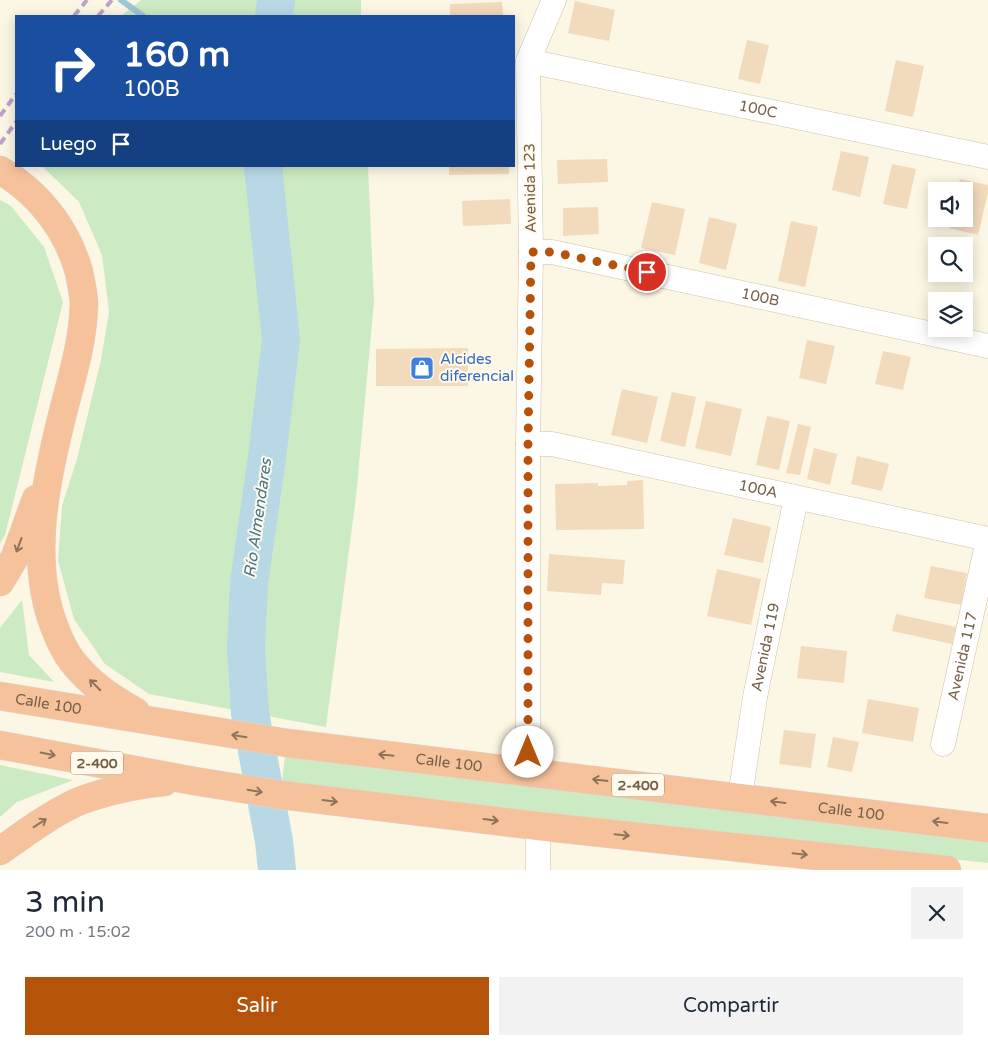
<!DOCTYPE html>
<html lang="es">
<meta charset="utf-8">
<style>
body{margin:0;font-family:"Varela Round",sans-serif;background:#f2f2f3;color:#1f2937;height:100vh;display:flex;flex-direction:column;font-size:19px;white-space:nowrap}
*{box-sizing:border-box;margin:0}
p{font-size:16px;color:#747a83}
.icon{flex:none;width:28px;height:28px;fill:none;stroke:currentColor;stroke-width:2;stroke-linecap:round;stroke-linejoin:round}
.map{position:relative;height:870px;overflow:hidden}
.details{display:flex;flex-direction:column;background:#fff;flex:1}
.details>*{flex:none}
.top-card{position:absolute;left:15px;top:15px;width:500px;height:152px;border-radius:0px;box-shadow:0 2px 12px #0003;background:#1a4fa0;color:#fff;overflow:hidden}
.buttons{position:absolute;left:928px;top:182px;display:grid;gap:10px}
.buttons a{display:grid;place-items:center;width:45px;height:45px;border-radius:0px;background:#fff;box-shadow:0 2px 12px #0003;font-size:25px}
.pin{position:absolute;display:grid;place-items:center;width:42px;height:42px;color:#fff;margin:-21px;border:2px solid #fff;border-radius:50%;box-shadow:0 1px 5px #0007}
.me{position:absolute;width:55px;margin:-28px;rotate:0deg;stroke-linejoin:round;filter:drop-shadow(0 0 4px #0008)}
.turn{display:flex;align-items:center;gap:18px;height:105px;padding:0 25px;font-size:22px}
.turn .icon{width:65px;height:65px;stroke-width:2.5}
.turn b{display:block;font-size:35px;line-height:42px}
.then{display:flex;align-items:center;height:48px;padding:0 25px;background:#0003;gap:10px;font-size:19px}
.round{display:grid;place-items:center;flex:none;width:52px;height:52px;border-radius:0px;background:#f2f2f3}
.overview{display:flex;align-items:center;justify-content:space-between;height:85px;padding:0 25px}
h1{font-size:30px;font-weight:600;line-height:38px}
.button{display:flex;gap:10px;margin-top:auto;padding:10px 25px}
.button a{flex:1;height:58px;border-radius:0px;background:#b45309;color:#fff;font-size:20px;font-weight:600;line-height:58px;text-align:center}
.button a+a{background:#f2f2f3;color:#1f2937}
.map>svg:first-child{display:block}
.green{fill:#cceac3}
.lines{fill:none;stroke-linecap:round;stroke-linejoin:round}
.stream{stroke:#9fc5d7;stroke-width:6}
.river{stroke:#b9d8e6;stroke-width:38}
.building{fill:#f2dabc}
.street-casing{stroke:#cec0ab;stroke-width:25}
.highway-casing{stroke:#ded9d4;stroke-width:29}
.street{stroke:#fff;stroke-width:24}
.highway{stroke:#f6c29b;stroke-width:28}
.rail{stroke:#bba3c6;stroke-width:4;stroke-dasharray:8 5;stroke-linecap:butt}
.oneway{stroke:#8f745a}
.route{stroke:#b45309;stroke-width:9;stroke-dasharray:0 16.2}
.labels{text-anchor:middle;stroke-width:4;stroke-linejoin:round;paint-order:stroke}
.shield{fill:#fffaeb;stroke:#9e8e7a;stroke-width:1}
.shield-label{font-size:14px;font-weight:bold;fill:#75604a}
.street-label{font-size:15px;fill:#75604a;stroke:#fffaeb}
.shop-label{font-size:15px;fill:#366cbe;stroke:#fffaeb;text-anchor:start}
.water-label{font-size:16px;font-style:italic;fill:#46778f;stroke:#fffaeb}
</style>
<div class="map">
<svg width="988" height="870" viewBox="0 0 988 870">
<rect width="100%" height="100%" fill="#fcf7e4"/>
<g class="green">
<polygon points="141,0 361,0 361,16 121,16"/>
<polygon points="42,166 368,166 374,302 356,497 326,727 149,694 105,664 74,619 58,561 62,506 77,459 101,360 109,312 102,255 79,202"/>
<polygon points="0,200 11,206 44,247 63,302 5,535 0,544"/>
<polygon points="22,600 29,655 54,682 0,672 0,628"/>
<polygon points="285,756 988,839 988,863 699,832 282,783"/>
<polygon points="0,765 73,780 17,802 0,817"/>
</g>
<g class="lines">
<polyline class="stream" points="121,0 143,16"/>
<g class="river">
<polyline points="274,16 276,0"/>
<polyline points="263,166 281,340 267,457 249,583 246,648 250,713 274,841 277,870"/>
</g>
</g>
<g class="building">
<polygon points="575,1 615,10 609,41 568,33"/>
<polygon points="502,2 503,16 450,16 450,4"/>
<polygon points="747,40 769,45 760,84 738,79"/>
<polygon points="896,60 924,66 913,117 885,111"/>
<polygon points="841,151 869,157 860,197 832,190"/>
<polygon points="607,159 608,182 558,184 557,160"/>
<polygon points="892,164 916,169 907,209 883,204"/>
<polygon points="449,166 509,166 509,174 449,175"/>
<polygon points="960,179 988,185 988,193 978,235 949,228 951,219 964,219 964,191 957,191"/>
<polygon points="510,199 511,224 463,226 462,201"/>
<polygon points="652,202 685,209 675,255 641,248"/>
<polygon points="598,207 599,234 563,236 563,208"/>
<polygon points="709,217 737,224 726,270 699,263"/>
<polygon points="791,221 818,227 805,287 778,281"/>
<polygon points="807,340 835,346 826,384 799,378"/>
<polygon points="468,348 468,386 376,386 376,349"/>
<polygon points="883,351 911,357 903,390 875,384"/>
<polygon points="622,389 658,397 647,443 611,435"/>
<polygon points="672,392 696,397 685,447 660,441"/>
<polygon points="706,401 742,409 731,456 695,448"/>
<polygon points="767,416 790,421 779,470 756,465"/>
<polygon points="798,424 811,427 800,475 786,473"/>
<polygon points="814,448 837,454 830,485 807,479"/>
<polygon points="857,456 889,464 882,491 851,484"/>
<polygon points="643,480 644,529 556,530 555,484 598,483 598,486 627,485 627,481"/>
<polygon points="733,518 771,527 763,563 724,555"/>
<polygon points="549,554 625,560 623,584 602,583 601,595 547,591"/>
<polygon points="931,566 967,573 961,605 924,598"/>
<polygon points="717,569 761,579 751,625 707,616"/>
<polygon points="896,614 956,627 952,644 892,631"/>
<polygon points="801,646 847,651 844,683 797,678"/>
<polygon points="868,699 919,708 913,742 862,733"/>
<polygon points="784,730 816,734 811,768 779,764"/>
<polygon points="833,737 859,742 852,772 827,767"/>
</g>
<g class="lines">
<g class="street-casing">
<g id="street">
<path id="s1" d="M 528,61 L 988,157"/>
<path id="s2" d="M 531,252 L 552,252 L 988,346"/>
<path id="s3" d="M 528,444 L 552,444 L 988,539"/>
<path id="s4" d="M 943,744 L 988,540"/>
<polyline points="528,771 528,444 531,252 528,61 554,0"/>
<path id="s5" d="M 740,797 L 755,697 L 796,498"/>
<polyline points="538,870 538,826"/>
</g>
</g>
<g class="highway-casing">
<g id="highway">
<path d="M 0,170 C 39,193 67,229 79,272 C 81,283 84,294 84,305 C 83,343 71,380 62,416 C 45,484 28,564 56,631 C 60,641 65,652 72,661 C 90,684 111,698 136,712"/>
<polyline points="0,582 15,557 36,499"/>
<path id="s6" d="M 0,696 L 287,743 L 988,828"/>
<polyline points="0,745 194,781 282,795 538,826 947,870"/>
<path d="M 0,851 C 24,834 48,816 75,803 C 98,793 138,784 164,782"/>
</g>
</g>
<use href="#street" class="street"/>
<use href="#highway" class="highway"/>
<g class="rail">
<polyline points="74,16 87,0"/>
<polyline points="98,16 112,0"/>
<polyline points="0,116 16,94"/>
<polyline points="0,144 16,122"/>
</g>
</g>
<defs><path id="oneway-shaft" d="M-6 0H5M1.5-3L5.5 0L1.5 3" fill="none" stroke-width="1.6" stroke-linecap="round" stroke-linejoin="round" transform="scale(1.25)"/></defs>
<g class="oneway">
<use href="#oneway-shaft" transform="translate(19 545) rotate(110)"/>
<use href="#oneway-shaft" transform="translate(95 685) rotate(-135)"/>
<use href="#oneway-shaft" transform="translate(239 736) rotate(-171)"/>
<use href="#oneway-shaft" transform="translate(48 754) rotate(11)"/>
<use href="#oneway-shaft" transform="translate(386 755) rotate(-174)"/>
<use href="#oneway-shaft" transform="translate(600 780) rotate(-173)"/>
<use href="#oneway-shaft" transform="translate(255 791) rotate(9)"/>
<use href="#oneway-shaft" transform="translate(330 801) rotate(7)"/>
<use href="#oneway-shaft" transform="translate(778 802) rotate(-173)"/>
<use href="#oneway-shaft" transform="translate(491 820) rotate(7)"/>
<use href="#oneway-shaft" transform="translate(940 822) rotate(-173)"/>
<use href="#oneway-shaft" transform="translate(40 823) rotate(-33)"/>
<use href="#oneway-shaft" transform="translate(622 835) rotate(6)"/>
<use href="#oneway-shaft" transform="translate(800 854) rotate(6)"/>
</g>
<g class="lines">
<polyline class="route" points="528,752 528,444 531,252 552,252 647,272"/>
</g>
<defs>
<g id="shop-square" transform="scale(1.25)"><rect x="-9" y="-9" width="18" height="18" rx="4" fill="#3f7fe0" stroke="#fffaeb"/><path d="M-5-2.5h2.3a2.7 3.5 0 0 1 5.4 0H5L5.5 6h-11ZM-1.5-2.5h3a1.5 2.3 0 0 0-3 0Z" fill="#fff"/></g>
</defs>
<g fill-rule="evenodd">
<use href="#shop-square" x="422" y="368"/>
</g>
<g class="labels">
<g class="shield">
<rect x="71" y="751.5" width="52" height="23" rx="4"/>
<rect x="612" y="773.5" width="52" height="23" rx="4"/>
</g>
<g class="shield-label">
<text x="97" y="768">2-400</text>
<text x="638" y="790">2-400</text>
</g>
<g class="street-label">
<text dy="5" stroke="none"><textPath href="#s1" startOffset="235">100C</textPath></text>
<text transform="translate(530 188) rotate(-91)" y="5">Avenida 123</text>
<text dy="5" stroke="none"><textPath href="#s2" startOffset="234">100B</textPath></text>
<text dy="5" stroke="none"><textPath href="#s3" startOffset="235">100A</textPath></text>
<text dy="5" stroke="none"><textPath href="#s5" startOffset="152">Avenida 119</textPath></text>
<text dy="5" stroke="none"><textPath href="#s4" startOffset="90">Avenida 117</textPath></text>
<text dy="5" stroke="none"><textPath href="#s6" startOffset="49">Calle 100</textPath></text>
<text dy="5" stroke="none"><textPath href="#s6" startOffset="454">Calle 100</textPath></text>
<text dy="5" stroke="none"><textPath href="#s6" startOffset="859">Calle 100</textPath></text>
</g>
<g class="shop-label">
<text x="440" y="364">Alcides<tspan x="440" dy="17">diferencial</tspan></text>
</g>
<g class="water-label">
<text transform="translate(257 518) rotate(-82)" y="6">Río Almendares</text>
</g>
</g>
</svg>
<div class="buttons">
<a><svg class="icon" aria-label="sound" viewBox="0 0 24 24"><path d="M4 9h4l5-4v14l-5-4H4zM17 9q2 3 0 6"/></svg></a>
<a><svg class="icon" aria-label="search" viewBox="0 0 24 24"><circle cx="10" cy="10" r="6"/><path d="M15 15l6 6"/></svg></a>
<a><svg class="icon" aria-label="layers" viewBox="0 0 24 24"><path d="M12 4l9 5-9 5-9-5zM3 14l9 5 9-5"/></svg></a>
</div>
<div class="pin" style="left:647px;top:272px;background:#d93025"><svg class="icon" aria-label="arrive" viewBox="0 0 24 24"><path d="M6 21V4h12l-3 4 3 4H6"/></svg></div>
<svg class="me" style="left:528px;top:752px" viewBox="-20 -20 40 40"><circle r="19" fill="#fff"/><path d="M0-13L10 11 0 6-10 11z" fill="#b45309"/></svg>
<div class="top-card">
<div class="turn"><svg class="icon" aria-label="right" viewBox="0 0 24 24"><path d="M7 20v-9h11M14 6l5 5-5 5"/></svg><div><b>160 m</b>100B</div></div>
<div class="then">Luego<svg class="icon" aria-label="arrive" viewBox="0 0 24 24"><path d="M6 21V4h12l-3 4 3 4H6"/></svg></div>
</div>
</div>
<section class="details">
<div class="overview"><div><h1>3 min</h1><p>200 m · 15:02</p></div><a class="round"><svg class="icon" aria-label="close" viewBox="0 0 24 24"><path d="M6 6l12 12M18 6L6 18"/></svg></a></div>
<div class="button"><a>Salir</a><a>Compartir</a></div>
</section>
